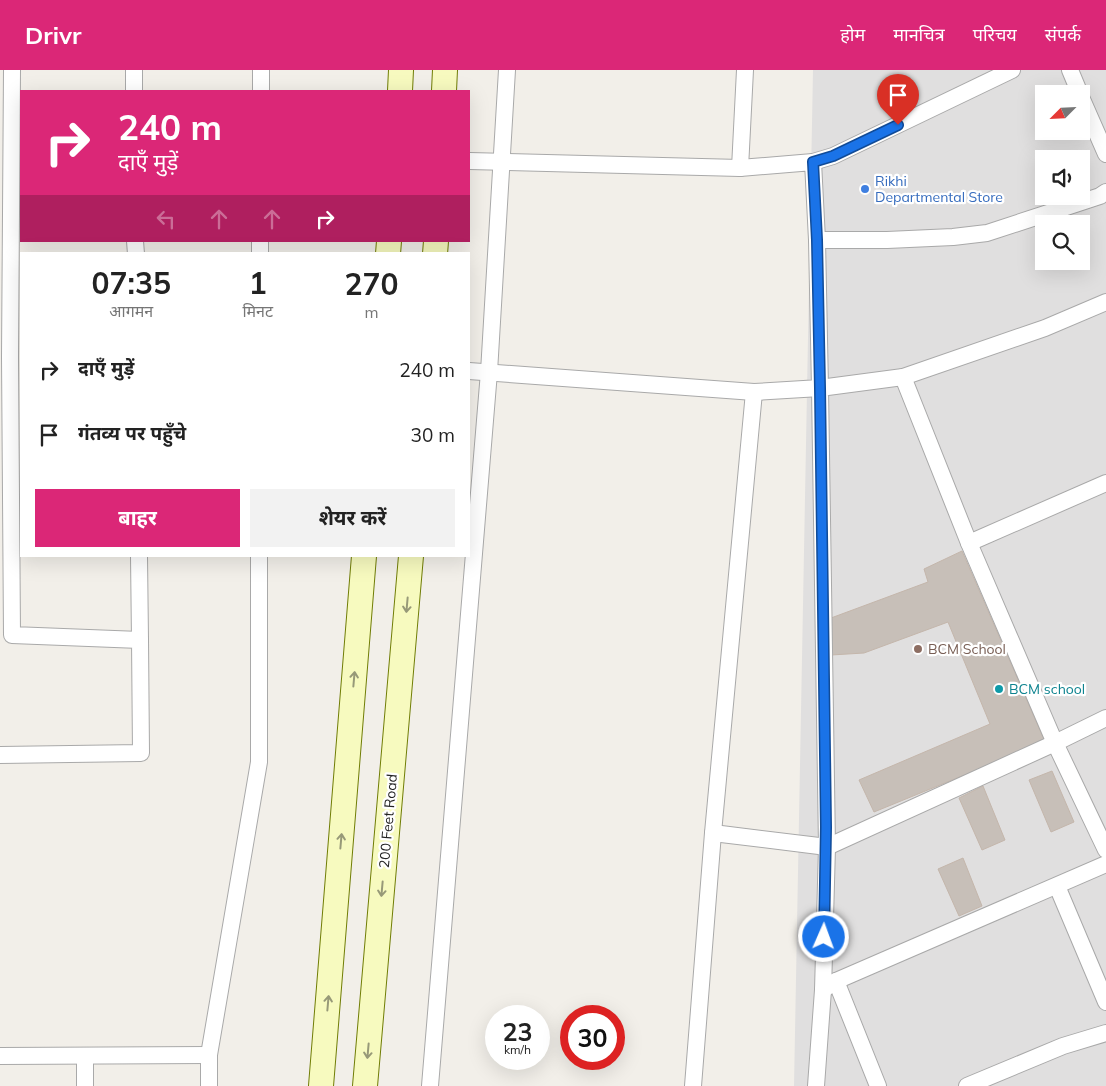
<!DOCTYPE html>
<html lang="hi">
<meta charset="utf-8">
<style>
body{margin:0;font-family:Mulish,"Noto Sans Devanagari",sans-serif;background:#f2f2f2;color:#222;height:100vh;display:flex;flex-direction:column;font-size:19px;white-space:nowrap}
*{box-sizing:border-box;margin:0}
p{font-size:16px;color:#767676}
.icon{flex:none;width:28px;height:28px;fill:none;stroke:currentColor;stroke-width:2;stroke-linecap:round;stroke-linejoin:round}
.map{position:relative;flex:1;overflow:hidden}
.side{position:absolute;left:20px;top:182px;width:450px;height:305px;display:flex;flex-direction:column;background:#fff;border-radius:0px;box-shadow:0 5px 20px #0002}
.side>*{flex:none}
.top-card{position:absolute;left:20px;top:20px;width:450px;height:152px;border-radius:0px;box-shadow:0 5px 20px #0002;background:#db2777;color:#fff;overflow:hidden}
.needle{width:32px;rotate:246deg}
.controls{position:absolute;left:1035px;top:15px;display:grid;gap:10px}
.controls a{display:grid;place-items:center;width:55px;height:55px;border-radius:0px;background:#fff;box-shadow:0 5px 20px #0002;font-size:25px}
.speed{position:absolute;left:485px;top:935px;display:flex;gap:10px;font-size:25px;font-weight:700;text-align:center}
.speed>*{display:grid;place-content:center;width:65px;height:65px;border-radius:50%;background:#fff;box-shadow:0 5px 20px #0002;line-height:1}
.speed small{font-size:12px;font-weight:400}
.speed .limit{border:8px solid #d22;background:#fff;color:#111}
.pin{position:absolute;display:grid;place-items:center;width:42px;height:42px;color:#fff;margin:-51px -21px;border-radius:50% 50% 50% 0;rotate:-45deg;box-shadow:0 0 5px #0007}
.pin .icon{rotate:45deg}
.me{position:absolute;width:55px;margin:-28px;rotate:2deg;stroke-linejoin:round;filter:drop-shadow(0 0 4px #0008)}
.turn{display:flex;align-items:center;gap:18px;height:105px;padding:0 15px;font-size:22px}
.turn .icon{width:65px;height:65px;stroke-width:2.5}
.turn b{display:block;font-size:35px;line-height:42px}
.lanes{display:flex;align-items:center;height:48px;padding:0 15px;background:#0003;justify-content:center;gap:25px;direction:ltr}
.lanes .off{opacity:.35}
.eta{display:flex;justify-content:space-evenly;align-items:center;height:85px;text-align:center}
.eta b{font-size:30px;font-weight:700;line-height:35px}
.cta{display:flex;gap:10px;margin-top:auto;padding:10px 15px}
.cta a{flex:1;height:58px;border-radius:0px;background:#db2777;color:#fff;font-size:20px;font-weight:700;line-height:58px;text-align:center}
.cta a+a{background:#f2f2f2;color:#222}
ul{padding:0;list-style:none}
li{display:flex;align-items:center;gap:15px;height:65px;padding:0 15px}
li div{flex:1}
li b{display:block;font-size:19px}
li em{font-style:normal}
header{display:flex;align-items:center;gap:30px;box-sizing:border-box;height:70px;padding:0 25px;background:#db2777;color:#fff}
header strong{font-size:24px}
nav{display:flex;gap:28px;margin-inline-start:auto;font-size:18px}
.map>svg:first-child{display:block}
.residential{fill:#e0dfdf;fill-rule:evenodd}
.building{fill:#c7bfb8;stroke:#c4b6ab}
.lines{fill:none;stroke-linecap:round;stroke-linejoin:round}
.street-casing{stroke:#a9a9a9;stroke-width:18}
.secondary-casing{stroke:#707d05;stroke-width:26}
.street{stroke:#fff;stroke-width:16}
.secondary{stroke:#f7fabf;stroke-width:24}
.oneway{stroke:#979978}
.route-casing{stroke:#114b97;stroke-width:12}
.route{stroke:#1a73e8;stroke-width:9}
.shop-dot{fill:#3f7fe0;stroke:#fff;stroke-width:2}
.education-dot{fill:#8d6e63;stroke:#fff;stroke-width:2}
.culture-dot{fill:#0f9aa8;stroke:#fff;stroke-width:2}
.labels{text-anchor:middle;stroke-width:4.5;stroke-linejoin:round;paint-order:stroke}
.shop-label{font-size:14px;fill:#366cbe;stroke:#fff;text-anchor:start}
.education-label{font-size:14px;fill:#785e54;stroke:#fff;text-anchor:start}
.culture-label{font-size:14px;fill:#0d838f;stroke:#fff;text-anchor:start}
.street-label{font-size:14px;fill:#222;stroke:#fff}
</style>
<header>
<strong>Drivr</strong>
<nav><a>होम</a><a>मानचित्र</a><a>परिचय</a><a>संपर्क</a></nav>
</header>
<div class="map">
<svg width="1106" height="1016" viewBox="0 0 1106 1016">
<rect width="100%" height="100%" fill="#f2efe9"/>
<path class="residential" d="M 813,0 L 1106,0 L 1106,1016 L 794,1016 ZM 1044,24 L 1081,24 L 1081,61 L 1044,61 ZM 1044,89 L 1081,89 L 1081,126 L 1044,126 ZM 1044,154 L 1081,154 L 1081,191 L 1044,191 Z"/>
<g class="building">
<polygon points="962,481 1045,672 874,742 859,710 990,654 948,552 864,583 831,585 831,548 928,512 924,499"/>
<polygon points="1052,701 1074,752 1051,762 1029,710"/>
<polygon points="983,716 1005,770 982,780 959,728"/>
<polygon points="963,788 982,836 959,846 938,799"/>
</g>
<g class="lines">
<g class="street-casing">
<g id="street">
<polyline points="134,0 134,21"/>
<polyline points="1070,0 1080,24"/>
<polyline points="261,21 261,0"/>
<polyline points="1081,27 1106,84"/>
<polyline points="469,91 740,98 813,92 817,170 820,318 754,322 469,301"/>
<polyline points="813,92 833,86 1012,0"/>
<polyline points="740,98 745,0"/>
<polyline points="817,170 887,170 953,167 987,163 1100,126 1106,122"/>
<polyline points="135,171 136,184"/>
<polyline points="260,184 260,171"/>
<polyline points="903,307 969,473 1055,673 1106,780"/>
<polyline points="969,473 1106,413"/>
<polyline points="139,486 140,570"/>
<polyline points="0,685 141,683 140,570 12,565 10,287 12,0"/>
<polyline points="713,763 827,777 1055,673 1106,648"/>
<polyline points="1057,816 1106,932"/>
<polyline points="836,911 878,1016"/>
<polyline points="823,920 836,911 1106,794"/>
<polyline points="0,986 209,985"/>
<polyline points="85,1016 85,986"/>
<polyline points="209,1016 209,985 259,692 259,486"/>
<polyline points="430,1016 489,302 507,0"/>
<polyline points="693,1016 713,763 754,322"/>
<polyline points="816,1016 823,920 827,777 820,318 903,307 1045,258 1106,232"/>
<polyline points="967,1016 1063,976 1106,963"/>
</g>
</g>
<g class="secondary-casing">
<g id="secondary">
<polyline points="400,21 401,0"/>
<polyline points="444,21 445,0"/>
<polyline points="388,184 389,171"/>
<polyline points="435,184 436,171"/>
<polyline points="321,1016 364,486"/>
<polyline points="365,1016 411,486"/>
</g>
</g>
<use href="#street" class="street"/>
<use href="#secondary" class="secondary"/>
</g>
<defs><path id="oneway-shaft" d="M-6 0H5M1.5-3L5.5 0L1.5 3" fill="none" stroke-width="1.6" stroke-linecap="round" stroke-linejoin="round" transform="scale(1.25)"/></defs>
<g class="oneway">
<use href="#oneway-shaft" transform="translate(407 535) rotate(95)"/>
<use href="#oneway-shaft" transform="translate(354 609) rotate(-85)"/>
<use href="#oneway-shaft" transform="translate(341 771) rotate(-85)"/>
<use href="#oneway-shaft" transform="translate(382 819) rotate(95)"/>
<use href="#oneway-shaft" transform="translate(328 933) rotate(-85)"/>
<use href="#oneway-shaft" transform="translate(368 981) rotate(95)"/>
</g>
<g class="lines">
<g class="route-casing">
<polyline id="route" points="824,867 826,757 820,318 817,170 813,92 833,86 898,55"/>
</g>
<use href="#route" class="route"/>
</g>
<circle class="shop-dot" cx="865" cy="119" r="5"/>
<circle class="education-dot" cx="918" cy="579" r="5"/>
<circle class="culture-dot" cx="999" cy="619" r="5"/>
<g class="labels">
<g class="shop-label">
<text x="875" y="116">Rikhi<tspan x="875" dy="16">Departmental Store</tspan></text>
</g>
<g class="education-label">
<text x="928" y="584">BCM School</text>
</g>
<g class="culture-label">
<text x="1009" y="624">BCM school</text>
</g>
<g class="street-label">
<text transform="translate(388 751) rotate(-85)" y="5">200 Feet Road</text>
</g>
</g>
</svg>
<div class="controls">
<a><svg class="needle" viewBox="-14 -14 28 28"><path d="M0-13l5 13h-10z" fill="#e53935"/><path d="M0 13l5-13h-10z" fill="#767676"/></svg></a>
<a><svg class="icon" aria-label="sound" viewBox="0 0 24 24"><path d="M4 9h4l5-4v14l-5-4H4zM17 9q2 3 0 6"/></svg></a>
<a><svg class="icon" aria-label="search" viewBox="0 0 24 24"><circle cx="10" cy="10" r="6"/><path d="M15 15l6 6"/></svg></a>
</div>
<div class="speed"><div>23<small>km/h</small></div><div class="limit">30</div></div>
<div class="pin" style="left:898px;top:55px;background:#d93025"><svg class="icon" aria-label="arrive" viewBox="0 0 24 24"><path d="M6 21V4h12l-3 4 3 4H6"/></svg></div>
<svg class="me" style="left:824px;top:867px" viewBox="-20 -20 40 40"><circle r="17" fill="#1a73e8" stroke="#fff" stroke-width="3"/><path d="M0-11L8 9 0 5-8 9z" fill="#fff"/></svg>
<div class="top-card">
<div class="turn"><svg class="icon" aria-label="right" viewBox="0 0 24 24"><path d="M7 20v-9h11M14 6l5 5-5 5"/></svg><div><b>240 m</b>दाएँ मुड़ें</div></div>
<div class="lanes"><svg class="icon off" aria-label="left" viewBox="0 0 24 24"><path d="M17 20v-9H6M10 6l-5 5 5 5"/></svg><svg class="icon off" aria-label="ahead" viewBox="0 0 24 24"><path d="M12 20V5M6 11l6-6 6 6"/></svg><svg class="icon off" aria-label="ahead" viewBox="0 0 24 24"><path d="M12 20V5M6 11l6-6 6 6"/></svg><svg class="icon" aria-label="right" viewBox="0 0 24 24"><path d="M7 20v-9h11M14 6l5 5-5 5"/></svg></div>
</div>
<section class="side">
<div class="eta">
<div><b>07:35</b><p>आगमन</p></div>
<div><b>1</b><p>मिनट</p></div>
<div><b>270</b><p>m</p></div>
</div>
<ul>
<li><svg class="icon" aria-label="right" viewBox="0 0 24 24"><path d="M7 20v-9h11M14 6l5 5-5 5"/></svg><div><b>दाएँ मुड़ें</b></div><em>240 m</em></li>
<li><svg class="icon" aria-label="arrive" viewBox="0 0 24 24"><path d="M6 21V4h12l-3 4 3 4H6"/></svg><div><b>गंतव्य पर पहुँचे</b></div><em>30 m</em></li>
</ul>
<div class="cta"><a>बाहर</a><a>शेयर करें</a></div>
</section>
</div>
